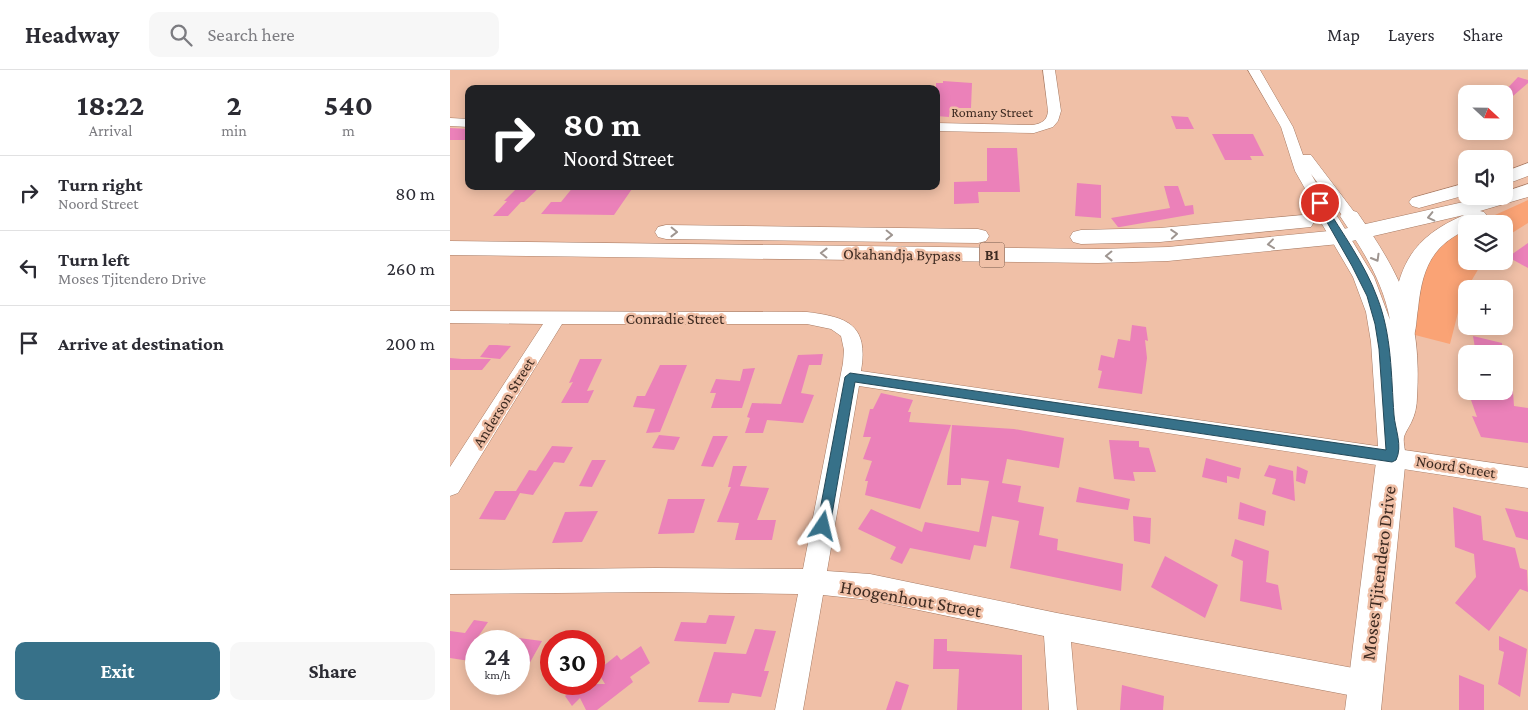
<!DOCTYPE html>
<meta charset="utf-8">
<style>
body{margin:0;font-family:"Crimson Pro",serif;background:#f7f7f7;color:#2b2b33;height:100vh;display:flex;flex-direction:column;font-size:19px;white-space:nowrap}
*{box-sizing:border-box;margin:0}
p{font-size:16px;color:#7c7c81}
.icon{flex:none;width:28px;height:28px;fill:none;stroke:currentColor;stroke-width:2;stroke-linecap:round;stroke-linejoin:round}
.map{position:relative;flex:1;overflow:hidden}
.sheet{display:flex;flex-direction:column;background:#fff;width:450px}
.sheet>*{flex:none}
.banner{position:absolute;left:15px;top:15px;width:475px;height:105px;border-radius:10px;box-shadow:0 2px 12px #0003;background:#202124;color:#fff;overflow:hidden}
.needle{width:32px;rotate:112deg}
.fabs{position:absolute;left:1008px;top:15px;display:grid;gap:10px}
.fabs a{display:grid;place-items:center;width:55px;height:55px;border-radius:10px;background:#fff;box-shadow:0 2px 12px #0003;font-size:25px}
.speed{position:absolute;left:15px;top:560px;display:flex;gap:10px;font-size:25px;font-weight:700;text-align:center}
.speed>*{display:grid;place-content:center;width:65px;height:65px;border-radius:50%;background:#fff;box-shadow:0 2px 12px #0003;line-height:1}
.speed small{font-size:12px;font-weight:400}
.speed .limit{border:8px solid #d22;background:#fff;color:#111}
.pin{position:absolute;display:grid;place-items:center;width:42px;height:42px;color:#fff;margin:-21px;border:2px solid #fff;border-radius:50%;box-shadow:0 1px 5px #0007}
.me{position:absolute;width:55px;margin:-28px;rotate:10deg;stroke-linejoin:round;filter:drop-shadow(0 0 4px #0008)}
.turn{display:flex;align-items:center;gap:18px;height:105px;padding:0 15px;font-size:22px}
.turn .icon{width:65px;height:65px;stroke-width:2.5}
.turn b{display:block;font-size:35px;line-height:42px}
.eta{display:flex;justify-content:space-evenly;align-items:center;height:85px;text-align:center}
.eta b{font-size:30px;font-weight:700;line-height:35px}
.button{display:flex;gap:10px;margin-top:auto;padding:10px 15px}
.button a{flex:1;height:58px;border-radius:10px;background:#377189;color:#fff;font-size:20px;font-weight:700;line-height:58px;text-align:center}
.button a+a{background:#f7f7f7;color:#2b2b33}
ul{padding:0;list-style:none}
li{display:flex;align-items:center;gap:15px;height:75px;padding:0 15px;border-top:1px solid #e1e1e2}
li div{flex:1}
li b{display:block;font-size:19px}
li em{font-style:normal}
header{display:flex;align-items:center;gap:30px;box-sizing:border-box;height:70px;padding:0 25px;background:#fff;border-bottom:1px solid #e1e1e2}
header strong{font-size:24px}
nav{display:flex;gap:28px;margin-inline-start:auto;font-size:18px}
.search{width:350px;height:45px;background:#f7f7f7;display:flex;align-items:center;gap:12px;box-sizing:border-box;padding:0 18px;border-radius:10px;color:#7c7c81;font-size:19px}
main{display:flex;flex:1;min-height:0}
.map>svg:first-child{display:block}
.green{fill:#faa375}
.building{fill:#eb81b9}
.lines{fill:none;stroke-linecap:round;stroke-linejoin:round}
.minor-casing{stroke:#a67a63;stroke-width:1}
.major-casing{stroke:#a67a63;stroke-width:1}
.highway-casing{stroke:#a67a63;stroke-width:1}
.minor{fill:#fff;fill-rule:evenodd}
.major{fill:#fff;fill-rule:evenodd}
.highway{fill:#fff;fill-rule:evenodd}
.oneway{stroke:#9e9590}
.route{fill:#377189;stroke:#244959}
.labels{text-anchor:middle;stroke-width:5;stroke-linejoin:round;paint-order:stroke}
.far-street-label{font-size:14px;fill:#3e2b22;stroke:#f0c0a7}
.shield{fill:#f0c0a7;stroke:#73584a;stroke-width:1}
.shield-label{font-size:15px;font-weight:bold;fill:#3e2b22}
.street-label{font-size:16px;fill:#3e2b22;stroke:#f0c0a7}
.near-street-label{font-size:19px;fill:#3e2b22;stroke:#f0c0a7}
</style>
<header>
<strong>Headway</strong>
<div class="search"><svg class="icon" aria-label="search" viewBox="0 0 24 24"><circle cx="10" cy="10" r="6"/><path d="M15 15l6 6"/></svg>Search here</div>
<nav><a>Map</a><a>Layers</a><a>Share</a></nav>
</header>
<main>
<section class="sheet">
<div class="eta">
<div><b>18:22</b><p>Arrival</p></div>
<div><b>2</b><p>min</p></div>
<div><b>540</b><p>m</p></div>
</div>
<ul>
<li><svg class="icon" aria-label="right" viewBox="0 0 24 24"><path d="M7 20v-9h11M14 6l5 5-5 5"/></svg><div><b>Turn right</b><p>Noord Street</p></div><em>80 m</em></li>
<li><svg class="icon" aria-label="left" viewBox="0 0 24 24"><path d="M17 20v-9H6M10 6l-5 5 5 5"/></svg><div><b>Turn left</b><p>Moses Tjitendero Drive</p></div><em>260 m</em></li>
<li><svg class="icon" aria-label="arrive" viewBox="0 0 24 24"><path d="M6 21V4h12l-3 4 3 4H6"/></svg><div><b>Arrive at destination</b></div><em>200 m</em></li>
</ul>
<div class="button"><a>Exit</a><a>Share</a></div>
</section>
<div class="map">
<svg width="1078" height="640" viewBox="0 0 1078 640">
<rect width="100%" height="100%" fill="#f0c0a7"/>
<g class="green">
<polygon points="1078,130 1078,153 1054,168 1054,154 1025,154"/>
<path d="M 1016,158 L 1016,191 L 1033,191 L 1012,227 L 1000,274 L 965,265 C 965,251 964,235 967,221 C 972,196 993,168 1016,158 Z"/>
</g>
<g class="building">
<polygon points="1068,7 1078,10 1078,13 1063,26 1053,23"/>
<polygon points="493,11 522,13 521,38 500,38 499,47 486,46 486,13 493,13"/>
<polygon points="721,46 738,47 744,59 726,59"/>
<polygon points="0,58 19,59 19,70 0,70"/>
<polygon points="762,64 803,64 814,86 800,86 802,90 775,90"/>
<polygon points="537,78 567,78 570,122 528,122 529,133 504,134 504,112 537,111"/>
<polygon points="627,113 651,115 651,148 625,146"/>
<polygon points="69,116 91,116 74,132 71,132 58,146 43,146 57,131 54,131"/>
<polygon points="124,116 184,116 164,145 91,144 101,132 111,132"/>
<polygon points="714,116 728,116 735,136 743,135 744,144 670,157 668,157 661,148 720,138"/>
<polygon points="1078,173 1078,198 1058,187"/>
<polygon points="682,255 696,257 698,271 695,270 697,288 692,324 648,318 652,301 648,300 651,285 664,288 668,269 680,271"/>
<polygon points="1023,266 1052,273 1053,284 1026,284"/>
<polygon points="39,275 47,275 61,276 50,289 30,287"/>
<polygon points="373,284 371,295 359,295 351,323 364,325 353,353 317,350 313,363 295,363 300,348 297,347 302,333 331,334 348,285"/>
<polygon points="0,288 12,289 41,289 32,300 0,300"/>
<polygon points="130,289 152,289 137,321 144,320 138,333 111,333 123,312 119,313"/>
<polygon points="210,295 237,295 210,362 196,363 205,339 183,337 187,326 195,326"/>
<polygon points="305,298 292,338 261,338 266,323 260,323 266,309 290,311 293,299"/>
<polygon points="1025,321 1063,321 1064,336 1078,338 1078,373 1031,367 1022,346 1027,347 1021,330 1025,330"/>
<polygon points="431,323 463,330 458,342 461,342 459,352 501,355 470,439 415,425 418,411 415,411 422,391 413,389 421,367 413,367 420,339 423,339"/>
<polygon points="502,355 564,359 614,368 609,398 557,389 552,413 571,416 568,432 594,437 589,465 608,469 607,480 673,494 671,521 560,498 569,451 542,446 536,477 524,475 520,490 460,478 452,494 440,489 446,477 408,459 421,439 472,462 475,452 529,462 539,411 511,408 511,415 497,415"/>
<polygon points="209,365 230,367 224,380 202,378"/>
<polygon points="263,366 278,366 263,397 251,396"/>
<polygon points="659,370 689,371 689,377 699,378 706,402 683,402 685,411 664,409"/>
<polygon points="102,376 123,377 114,393 104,392 83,425 70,423 55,450 29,449 45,421 66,421 79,400 86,401"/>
<polygon points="756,388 791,398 789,409 777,406 777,413 752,407"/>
<polygon points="142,390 156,390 142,417 129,416"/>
<polygon points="819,395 843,401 845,431 822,424 826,409 814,406"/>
<polygon points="283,396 297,396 290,416 319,418 307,450 326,450 322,470 285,470 289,453 267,452 281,417 278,417"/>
<polygon points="847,396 858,401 855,414 846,411"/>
<polygon points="629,417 680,429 678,440 626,432"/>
<polygon points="218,429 255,429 244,463 208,464"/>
<polygon points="790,432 816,441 814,456 788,449"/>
<polygon points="1003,437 1031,446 1033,470 1065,478 1070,498 1077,500 1078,522 1070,519 1039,561 1005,533 1026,507 1024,484 1005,477"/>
<polygon points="1055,438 1078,442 1078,470 1066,467"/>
<polygon points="148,441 132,472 102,473 115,442"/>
<polygon points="683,446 701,448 700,474 684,471"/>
<polygon points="785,469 819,481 816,512 828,515 832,540 790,531 793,491 781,486"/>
<polygon points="715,486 768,515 755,548 701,517"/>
<polygon points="259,545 285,546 276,574 224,571 231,552 256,553"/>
<polygon points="24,550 38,552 26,570 26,592 0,588 0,561 15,563"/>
<polygon points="305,559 326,561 314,601 319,601 311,627 282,623 279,633 248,632 264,582 296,584"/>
<polygon points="1049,566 1077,579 1070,627 1048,614 1054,582 1049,580"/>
<polygon points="69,568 92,571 69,612"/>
<polygon points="484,569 497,569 497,581 572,585 572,640 507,640 509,599 483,599"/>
<polygon points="191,576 200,593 180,607 183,612 147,640 136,640 130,628 122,636 115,626 129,614 155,614 147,601 167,585 171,590"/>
<polygon points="1009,605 1034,615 1034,640 1009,640"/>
<polygon points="446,611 459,615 451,640 436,640"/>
<polygon points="672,615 714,626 713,640 670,640"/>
</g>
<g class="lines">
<g class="minor-casing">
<g id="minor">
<path d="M 593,0 L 605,0 L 611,41 L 608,51 L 603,57 L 584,63 L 486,61 L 486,53 L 583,55 C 592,53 597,51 598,41 Z"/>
<polygon points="798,0 810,0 843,57 853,85 861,85 905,143 908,146 905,149 895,149 861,104 887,149 884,152 874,152 845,101 831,57"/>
<polygon points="0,48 19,49 19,57 0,56"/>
<path d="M 0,241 L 357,242 C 397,247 419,254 411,301 L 1078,398 L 1078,418 L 409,316 L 377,501 L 420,504 L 607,543 L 914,600 L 924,604 L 928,614 L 924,624 L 914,628 L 621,572 L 627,640 L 599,640 L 594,566 L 420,530 L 373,525 L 353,640 L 325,640 L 348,524 L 205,522 L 0,524 L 0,500 L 205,498 L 353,499 L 393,293 L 394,280 L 391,266 L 381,259 L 357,254 L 112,254 L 8,423 L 0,426 L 0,397 L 93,254 L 0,253 Z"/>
</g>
</g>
<g class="major-casing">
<path id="major" d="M 900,140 L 907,142 C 952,207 972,246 967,327 C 967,336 965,345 961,353 C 959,357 955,363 954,367 C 953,372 955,380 956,386 L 931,640 L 895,640 L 928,376 L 921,272 L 916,242 L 903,207 L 869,149 L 872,145 L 879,143 L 886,145 L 889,149 L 924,207 L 940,250 C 933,211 912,179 890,146 L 893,142 Z"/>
</g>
<g class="highway-casing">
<g id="highway">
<polygon points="1078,93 1078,106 1054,115 1054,102"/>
<polygon points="1016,113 1016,125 969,138 962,136 959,132 962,128"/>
<path d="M 1078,114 L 1078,127 L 1030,141 L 1034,142 L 1038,147 C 1032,155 1025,154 1016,154 L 1016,160 C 980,177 972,201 968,239 C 966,250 967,260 962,270 L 953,272 L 944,270 C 938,259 942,247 944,235 C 951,187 970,164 1014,145 L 889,174 L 718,191 L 648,193 L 0,185 L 0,171 L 648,179 L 718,177 L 889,160 L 1040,126 L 1054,126 L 1054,122 Z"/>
<polygon points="853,145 861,147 864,152 861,157 710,172 631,174 623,172 620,167 623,162 631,160 710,158"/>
<polygon points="216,155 528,159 536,161 539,166 536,171 528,173 216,169 208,167 205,162 208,157"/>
</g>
</g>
<use href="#minor" class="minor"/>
<use href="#major" class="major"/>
<use href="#highway" class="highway"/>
</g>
<defs><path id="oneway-chevron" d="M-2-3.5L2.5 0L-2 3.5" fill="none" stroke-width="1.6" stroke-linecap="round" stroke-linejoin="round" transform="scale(1.25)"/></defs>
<g class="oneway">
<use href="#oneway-chevron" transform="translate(981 147) rotate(167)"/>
<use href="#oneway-chevron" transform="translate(224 162) rotate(1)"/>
<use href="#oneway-chevron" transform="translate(724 164) rotate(-4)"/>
<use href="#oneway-chevron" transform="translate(439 165) rotate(1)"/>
<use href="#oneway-chevron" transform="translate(821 174) rotate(173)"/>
<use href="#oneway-chevron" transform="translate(374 183) rotate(-179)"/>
<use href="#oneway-chevron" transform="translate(659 186) rotate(179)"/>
<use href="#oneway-chevron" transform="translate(926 188) rotate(60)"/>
</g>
<path class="route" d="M 870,130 L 874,133 C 892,163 915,194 927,227 C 942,265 941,305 944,345 C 945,359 953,376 946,390 L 942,392 L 405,312 L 380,456 L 378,461 L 373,463 L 369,461 L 367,456 L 395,307 L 400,303 L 936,380 L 929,279 L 925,254 L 917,226 L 902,196 L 866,133 Z"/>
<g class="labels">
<g class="far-street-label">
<text x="542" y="47">Romany Street</text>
</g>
<rect class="shield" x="529.5" y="172.5" width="25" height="25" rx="4"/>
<g class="shield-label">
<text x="542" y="190">B1</text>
</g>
<g class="street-label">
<text transform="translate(452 184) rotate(1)" y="6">Okahandja Bypass</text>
<text x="225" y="254">Conradie Street</text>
<text transform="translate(53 332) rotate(-58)" y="6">Anderson Street</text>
<text transform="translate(1006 396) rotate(9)" y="6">Noord Street</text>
</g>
<g class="near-street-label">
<text transform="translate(928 503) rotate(-83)" y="7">Moses Tjitendero Drive</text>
<text transform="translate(461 528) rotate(10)" y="7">Hoogenhout Street</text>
</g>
</g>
</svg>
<div class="fabs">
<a><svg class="needle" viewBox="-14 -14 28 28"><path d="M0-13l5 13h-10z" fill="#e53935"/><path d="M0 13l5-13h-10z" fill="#7c7c81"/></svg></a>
<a><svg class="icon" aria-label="sound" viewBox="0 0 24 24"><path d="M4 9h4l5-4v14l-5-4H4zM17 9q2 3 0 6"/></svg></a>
<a><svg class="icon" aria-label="layers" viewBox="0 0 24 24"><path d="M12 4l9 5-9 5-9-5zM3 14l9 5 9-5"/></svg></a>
<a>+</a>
<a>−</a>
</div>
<div class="speed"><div>24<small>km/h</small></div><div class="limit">30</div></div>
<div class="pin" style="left:870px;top:133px;background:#d93025"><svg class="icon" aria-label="arrive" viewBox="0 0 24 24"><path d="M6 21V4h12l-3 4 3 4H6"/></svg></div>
<svg class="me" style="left:373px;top:456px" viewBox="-20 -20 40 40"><path d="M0-17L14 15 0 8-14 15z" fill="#377189" stroke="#fff" stroke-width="4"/></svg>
<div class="banner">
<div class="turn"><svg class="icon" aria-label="right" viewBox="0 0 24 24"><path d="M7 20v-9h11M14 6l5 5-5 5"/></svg><div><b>80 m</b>Noord Street</div></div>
</div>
</div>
</main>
